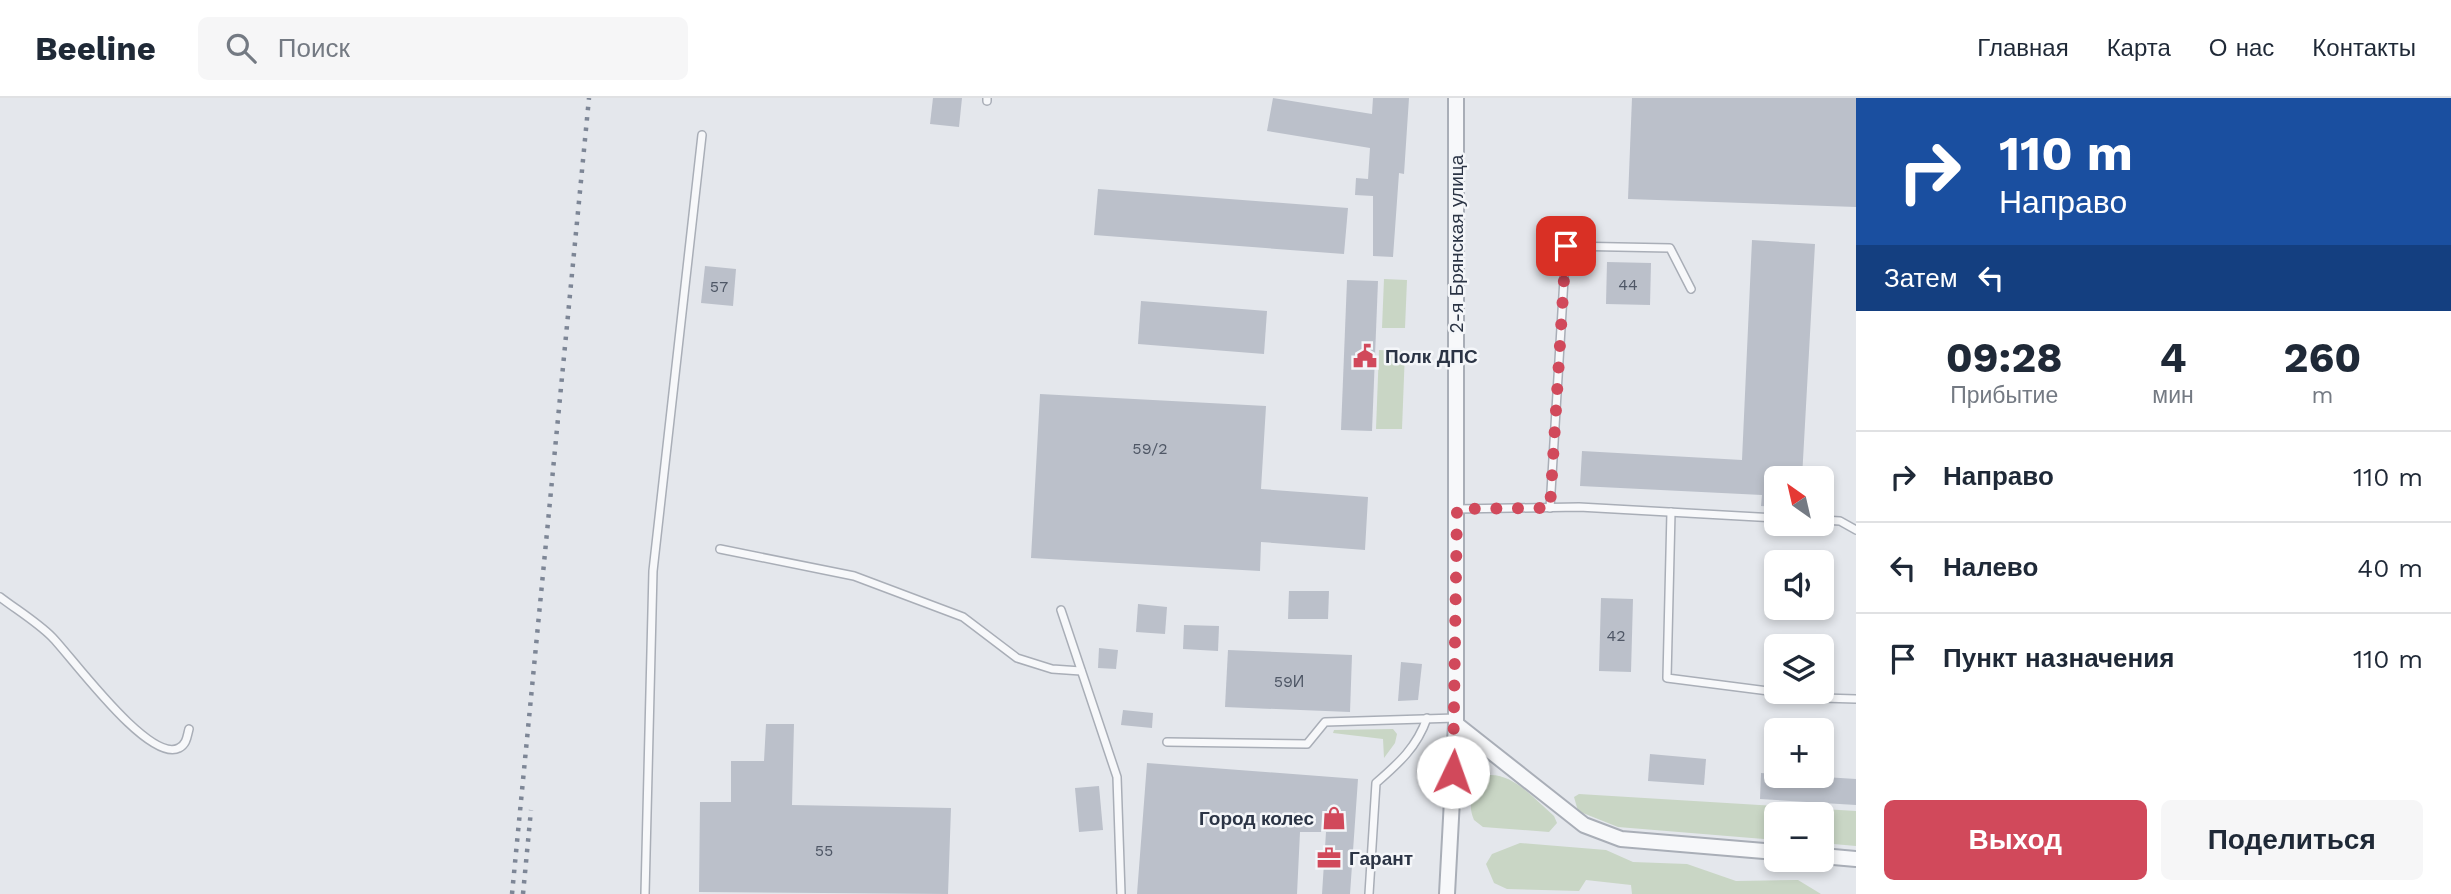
<!DOCTYPE html>
<html lang="ru">
<meta charset="utf-8">
<style>
body{margin:0;font-family:"Work Sans",sans-serif;background:#f6f6f7;color:#1f2937;height:100vh;display:flex;flex-direction:column;font-size:26px;white-space:nowrap}
*{box-sizing:border-box;margin:0}
p{font-size:23px;color:#747a83}
.icon{flex:none;width:38px;height:38px;fill:none;stroke:currentColor;stroke-width:2;stroke-linecap:round;stroke-linejoin:round}
.map{position:relative;flex:1;overflow:hidden}
.details{display:flex;flex-direction:column;background:#fff;width:595px}
.details>*{flex:none}
.top-card{background:#1a4fa0;color:#fff;overflow:hidden}
.needle{width:46px;rotate:326deg}
.tools{position:absolute;left:1764px;top:368px;display:grid;gap:14px}
.tools a{display:grid;place-items:center;width:70px;height:70px;border-radius:10px;background:#fff;box-shadow:0 4px 10px #0003;font-size:35px}
.pin{position:absolute;display:grid;place-items:center;width:60px;height:60px;color:#fff;margin:-30px;border-radius:14px;box-shadow:0 4px 10px #0006}
.me{position:absolute;width:77px;margin:-38px;rotate:3deg;stroke-linejoin:round;filter:drop-shadow(0 0 5px #0008)}
.turn{display:flex;align-items:center;gap:24px;height:147px;padding:0 28px;font-size:32px}
.turn .icon{width:91px;height:91px;stroke-width:2.5}
.turn b{display:block;font-size:49px;line-height:60px}
.then{display:flex;align-items:center;height:66px;padding:0 28px;background:#0003;gap:14px;font-size:26px}
.eta{display:flex;justify-content:space-evenly;align-items:center;height:119px;text-align:center}
.eta b{font-size:42px;font-weight:700;line-height:49px}
.cta{display:flex;gap:14px;margin-top:auto;padding:14px 28px}
.cta a{flex:1;height:80px;border-radius:10px;background:#d1495b;color:#fff;font-size:28px;font-weight:700;line-height:80px;text-align:center}
.cta a+a{background:#f6f6f7;color:#1f2937}
ul{padding:0;list-style:none}
li{display:flex;align-items:center;gap:21px;height:91px;padding:0 28px;border-top:2px solid #e0e1e3}
li div{flex:1}
li b{display:block;font-size:26px}
li em{font-style:normal}
header{display:flex;align-items:center;gap:42px;box-sizing:border-box;height:98px;padding:0 35px;background:#fff;border-bottom:2px solid #e0e1e3}
header strong{font-size:33px}
nav{display:flex;gap:38px;margin-inline-start:auto;font-size:24px}
.search{width:490px;height:63px;background:#f6f6f7;display:flex;align-items:center;gap:18px;box-sizing:border-box;padding:0 24px;border-radius:10px;color:#747a83;font-size:26px}
main{display:flex;flex:1;min-height:0}
.map>svg:first-child{display:block}
.green{fill:#c9d6c5}
.building{fill:#bbc0ca}
.lines{fill:none;stroke-linecap:round;stroke-linejoin:round}
.service-casing{stroke:#a9aeb7;stroke-width:10}
.minor-casing{stroke:#a9aeb7;stroke-width:18}
.service{stroke:#f7f8fa;stroke-width:7}
.minor{stroke:#f7f8fa;stroke-width:14}
.rail{stroke:#7d8696;stroke-width:4.5;stroke-dasharray:3.5 7;stroke-linecap:butt}
.route{stroke:#d1495b;stroke-width:12;stroke-dasharray:0 21.6}
.labels{text-anchor:middle;stroke-width:5;stroke-linejoin:round;paint-order:stroke}
.number-label{font-size:16px;fill:#4f5766}
.street-label{font-size:19px;fill:#2b3445;stroke:#f4f6f9}
.poi-label{font-size:19px;font-weight:bold;fill:#2b3445;stroke:#f4f6f9;text-anchor:start}
</style>
<header>
<strong>Beeline</strong>
<div class="search"><svg class="icon" aria-label="search" viewBox="0 0 24 24"><circle cx="10" cy="10" r="6"/><path d="M15 15l6 6"/></svg>Поиск</div>
<nav><a>Главная</a><a>Карта</a><a>О нас</a><a>Контакты</a></nav>
</header>
<main>
<div class="map">
<svg width="1856" height="796" viewBox="0 0 1856 796">
<rect width="100%" height="100%" fill="#e4e7ec"/>
<g class="green">
<polygon points="1384,181 1407,182 1405,230 1382,230"/>
<polygon points="1379,252 1405,253 1402,331 1376,331"/>
<polygon points="1393,631 1397,636 1395,645 1384,660 1383,641 1333,635 1334,632"/>
<path d="M 1488,677 C 1514,675 1535,702 1554,718 L 1557,725 L 1549,734 L 1483,729 L 1474,722 C 1466,704 1474,690 1488,677 Z"/>
<polygon points="1579,696 1856,713 1856,748 1822,745 1822,716 1776,716 1776,742 1618,729 1578,713 1574,699"/>
<polygon points="1520,745 1606,752 1633,764 1687,766 1736,783 1798,782 1821,796 1632,796 1631,787 1586,782 1579,793 1507,791 1494,785 1486,766 1492,756"/>
</g>
<g class="building">
<polygon points="933,0 962,0 959,29 930,26"/>
<polygon points="1273,0 1372,16 1373,0 1409,0 1404,76 1399,75 1393,159 1373,158 1373,98 1355,97 1356,80 1368,81 1370,50 1267,33"/>
<polygon points="1632,0 1856,0 1856,109 1628,101"/>
<polygon points="1098,91 1348,110 1344,156 1094,137"/>
<polygon points="1752,142 1815,146 1802,380 1776,380 1776,409 1761,408 1762,397 1580,388 1582,353 1742,362"/>
<polygon points="1607,164 1651,165 1650,207 1606,206"/>
<polygon points="705,168 736,171 733,208 701,205"/>
<polygon points="1347,182 1378,183 1372,333 1341,332"/>
<polygon points="1141,203 1267,213 1264,256 1138,246"/>
<polygon points="1040,296 1266,308 1261,391 1368,399 1365,452 1261,444 1260,473 1031,460"/>
<polygon points="1289,493 1329,493 1328,521 1288,521"/>
<polygon points="1601,500 1633,501 1631,574 1599,573"/>
<polygon points="1138,506 1167,509 1165,536 1136,534"/>
<polygon points="1184,527 1219,528 1218,553 1183,551"/>
<polygon points="1099,550 1118,552 1116,571 1098,570"/>
<polygon points="1228,552 1352,557 1350,614 1225,609"/>
<polygon points="1401,564 1422,566 1418,602 1398,603"/>
<polygon points="1123,612 1153,615 1152,630 1121,627"/>
<polygon points="766,626 794,626 792,707 951,710 948,796 699,794 700,704 731,704 731,663 764,663"/>
<polygon points="1650,656 1706,661 1704,687 1648,683"/>
<polygon points="1147,665 1358,681 1350,796 1322,796 1326,734 1300,734 1297,796 1137,796"/>
<polygon points="1761,675 1856,681 1856,707 1760,701"/>
<polygon points="1099,688 1103,732 1079,734 1075,690"/>
</g>
<g class="lines">
<g class="service-casing">
<g id="service">
<polyline points="987,3 987,0"/>
<polyline points="1550,410 1566,148 1670,150 1691,191"/>
<polyline points="1457,411 1579,409 1776,420"/>
<polyline points="1671,414 1667,580 1823,600 1856,601"/>
<polyline points="1822,422 1840,423 1856,432"/>
<polyline points="720,451 854,478 963,519 1017,560 1052,571 1081,573"/>
<path d="M 0,499 C 17,512 37,524 52,539 C 71,558 149,666 179,650 C 187,646 187,638 189,631"/>
<polyline points="1061,512 1117,679 1121,796"/>
<polyline points="1167,644 1307,646 1325,624 1456,620"/>
<polyline points="645,796 653,473 702,37"/>
<path d="M 1369,796 L 1376,685 C 1399,665 1417,649 1427,620"/>
</g>
</g>
<g class="minor-casing">
<g id="minor">
<polyline points="1456,626 1584,727 1621,741 1776,754"/>
<polyline points="1822,758 1856,761"/>
<polyline points="1447,796 1456,626 1456,0"/>
</g>
</g>
<use href="#service" class="service"/>
<use href="#minor" class="minor"/>
<g class="rail">
<polyline points="512,796 589,0"/>
<polyline points="523,796 531,712"/>
</g>
</g>
<g class="lines">
<polyline class="route" points="1453,674 1457,411 1550,410 1566,148"/>
</g>
<defs>
<g id="civic-bare" transform="scale(1.89)"><path d="M-.6-6.5H3V-4.5H.6V-3L4-1V1h2V6H-6V1h2V-1L-.6-3ZM-1.2 2.5V6h2.4V2.5Z" fill="#d1495b" stroke="#f4f6f9" stroke-width="2.5" paint-order="stroke"/></g>
<g id="shop-bare" transform="scale(1.89)"><path d="M-5-2.5h2.3a2.7 3.5 0 0 1 5.4 0H5L5.5 6h-11ZM-1.5-2.5h3a1.5 2.3 0 0 0-3 0Z" fill="#d1495b" stroke="#f4f6f9" stroke-width="2.5" paint-order="stroke"/></g>
<g id="office-bare" transform="scale(1.89)"><path d="M-6-3h4V-5.5h4V-3h4V5H-6ZM-1-4.5V-3h2v-1.5ZM-6 0V1H6V0Z" fill="#d1495b" stroke="#f4f6f9" stroke-width="2.5" paint-order="stroke"/></g>
</defs>
<g fill-rule="evenodd">
<use href="#civic-bare" x="1365" y="258"/>
<use href="#shop-bare" x="1334" y="720"/>
<use href="#office-bare" x="1329" y="760"/>
</g>
<g class="labels">
<g class="number-label">
<text x="1628" y="192">44</text>
<text x="719" y="194">57</text>
<text x="1150" y="356">59/2</text>
<text x="1616" y="543">42</text>
<text x="1289" y="589">59И</text>
<text x="824" y="758">55</text>
</g>
<g class="street-label">
<text transform="translate(1456 146) rotate(-90)" y="7">2-я Брянская улица</text>
</g>
<g class="poi-label">
<text x="1385" y="265">Полк ДПС</text>
<text x="1314" y="727" text-anchor="end">Город колес</text>
<text x="1349" y="767">Гарант</text>
</g>
</g>
</svg>
<div class="tools">
<a><svg class="needle" viewBox="-14 -14 28 28"><path d="M0-13l5 13h-10z" fill="#e53935"/><path d="M0 13l5-13h-10z" fill="#747a83"/></svg></a>
<a><svg class="icon" aria-label="sound" viewBox="0 0 24 24"><path d="M4 9h4l5-4v14l-5-4H4zM17 9q2 3 0 6"/></svg></a>
<a><svg class="icon" aria-label="layers" viewBox="0 0 24 24"><path d="M12 4l9 5-9 5-9-5zM3 14l9 5 9-5"/></svg></a>
<a>+</a>
<a>−</a>
</div>
<div class="pin" style="left:1566px;top:148px;background:#d93025"><svg class="icon" aria-label="arrive" viewBox="0 0 24 24"><path d="M6 21V4h12l-3 4 3 4H6"/></svg></div>
<svg class="me" style="left:1453px;top:674px" viewBox="-20 -20 40 40"><circle r="19" fill="#fff"/><path d="M0-13L10 11 0 6-10 11z" fill="#d1495b"/></svg>
</div>
<section class="details">
<div class="top-card">
<div class="turn"><svg class="icon" aria-label="right" viewBox="0 0 24 24"><path d="M7 20v-9h11M14 6l5 5-5 5"/></svg><div><b>110 m</b>Направо</div></div>
<div class="then">Затем<svg class="icon" aria-label="left" viewBox="0 0 24 24"><path d="M17 20v-9H6M10 6l-5 5 5 5"/></svg></div>
</div>
<div class="eta">
<div><b>09:28</b><p>Прибытие</p></div>
<div><b>4</b><p>мин</p></div>
<div><b>260</b><p>m</p></div>
</div>
<ul>
<li><svg class="icon" aria-label="right" viewBox="0 0 24 24"><path d="M7 20v-9h11M14 6l5 5-5 5"/></svg><div><b>Направо</b></div><em>110 m</em></li>
<li><svg class="icon" aria-label="left" viewBox="0 0 24 24"><path d="M17 20v-9H6M10 6l-5 5 5 5"/></svg><div><b>Налево</b></div><em>40 m</em></li>
<li><svg class="icon" aria-label="arrive" viewBox="0 0 24 24"><path d="M6 21V4h12l-3 4 3 4H6"/></svg><div><b>Пункт назначения</b></div><em>110 m</em></li>
</ul>
<div class="cta"><a>Выход</a><a>Поделиться</a></div>
</section>
</main>
